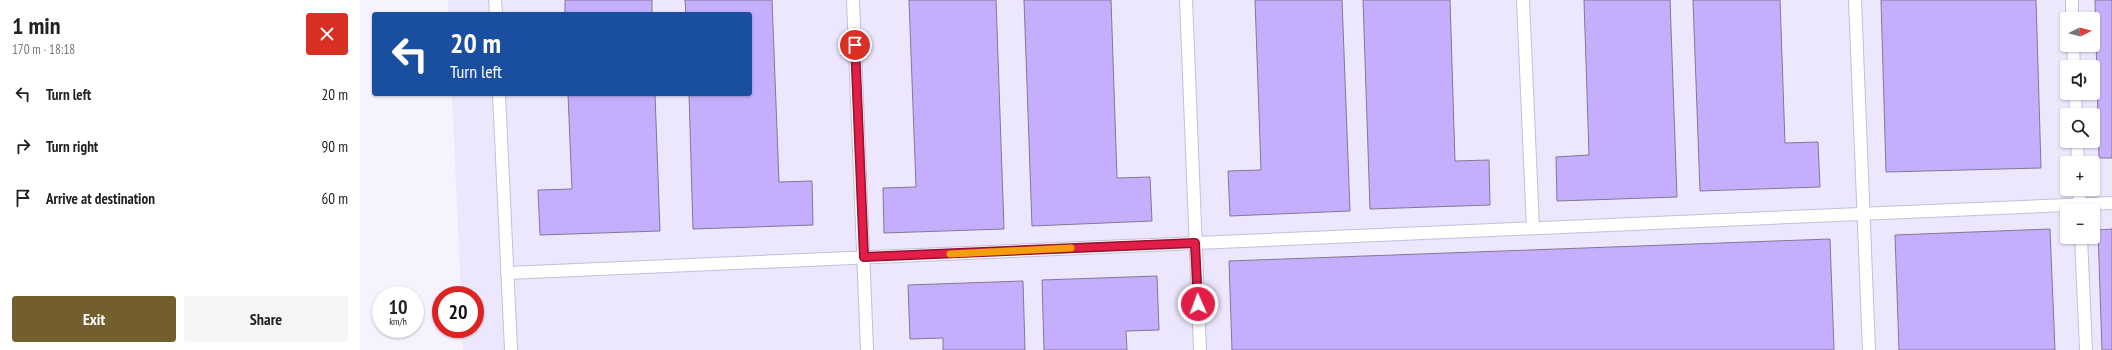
<!DOCTYPE html>
<meta charset="utf-8">
<style>
body{margin:0;font-family:"PT Sans Narrow",sans-serif;background:#f6f6f6;color:#222;height:100vh;display:flex;flex-direction:column;font-size:15px;white-space:nowrap}
*{box-sizing:border-box;margin:0}
p{font-size:13px;color:#767676}
.icon{flex:none;width:22px;height:22px;fill:none;stroke:currentColor;stroke-width:2;stroke-linecap:round;stroke-linejoin:round}
.map{position:relative;flex:1;overflow:hidden}
.drawer{display:flex;flex-direction:column;background:#fff;width:360px}
.drawer>*{flex:none}
.banner{position:absolute;left:12px;top:12px;width:380px;height:84px;border-radius:4px;box-shadow:0 1px 3px #0004;background:#1a4fa0;color:#fff;overflow:hidden}
.needle{width:26px;rotate:84deg}
.tools{position:absolute;left:1700px;top:12px;display:grid;gap:8px}
.tools a{display:grid;place-items:center;width:40px;height:40px;border-radius:4px;background:#fff;box-shadow:0 1px 3px #0004;font-size:20px}
.speed{position:absolute;left:12px;top:286px;display:flex;gap:8px;font-size:20px;font-weight:700;text-align:center}
.speed>*{display:grid;place-content:center;width:52px;height:52px;border-radius:50%;background:#fff;box-shadow:0 1px 3px #0004;line-height:1}
.speed small{font-size:10px;font-weight:400}
.speed .limit{border:6px solid #d22;background:#fff;color:#111}
.pin{position:absolute;display:grid;place-items:center;width:34px;height:34px;color:#fff;margin:-17px;border:2px solid #fff;border-radius:50%;box-shadow:0 1px 4px #0007}
.me{position:absolute;width:44px;margin:-22px;rotate:358deg;stroke-linejoin:round;filter:drop-shadow(0 0 3px #0008)}
.turn{display:flex;align-items:center;gap:14px;height:84px;padding:0 12px;font-size:18px}
.turn .icon{width:52px;height:52px;stroke-width:2.5}
.turn b{display:block;font-size:28px;line-height:34px}
.round{display:grid;place-items:center;flex:none;width:42px;height:42px;border-radius:4px;background:#f6f6f6}
.headline{display:flex;align-items:center;justify-content:space-between;height:68px;padding:0 12px}
h1{font-size:24px;font-weight:800;line-height:30px}
.action{display:flex;gap:8px;margin-top:auto;padding:8px 12px}
.action a{flex:1;height:46px;border-radius:4px;background:#735f2e;color:#fff;font-size:16px;font-weight:800;line-height:46px;text-align:center}
.action a+a{background:#f6f6f6;color:#222}
ul{padding:0;list-style:none}
li{display:flex;align-items:center;gap:12px;height:52px;padding:0 12px}
li div{flex:1}
li b{display:block;font-size:15px}
li em{font-style:normal}
main{display:flex;flex:1;min-height:0}
.map>svg:first-child{display:block}
.built{fill:#ede7fd;fill-rule:evenodd}
.building{fill:#c6aefe;stroke:#807993}
.lines{fill:none;stroke-linecap:round;stroke-linejoin:round}
.service-casing{stroke:#c5beda;stroke-width:14}
.service{stroke:#fff;stroke-width:12}
.route-casing{stroke:#92132f;stroke-width:10}
.route{stroke:#e11d48;stroke-width:7}
.slow{stroke:#f59e0b;stroke-width:7}
</style>
<main>
<section class="drawer">
<div class="headline"><div><h1>1 min</h1><p>170 m · 18:18</p></div><a class="round" style="background:#d93025;color:#fff"><svg class="icon" aria-label="close" viewBox="0 0 24 24"><path d="M6 6l12 12M18 6L6 18"/></svg></a></div>
<ul>
<li><svg class="icon" aria-label="left" viewBox="0 0 24 24"><path d="M17 20v-9H6M10 6l-5 5 5 5"/></svg><div><b>Turn left</b></div><em>20 m</em></li>
<li><svg class="icon" aria-label="right" viewBox="0 0 24 24"><path d="M7 20v-9h11M14 6l5 5-5 5"/></svg><div><b>Turn right</b></div><em>90 m</em></li>
<li><svg class="icon" aria-label="arrive" viewBox="0 0 24 24"><path d="M6 21V4h12l-3 4 3 4H6"/></svg><div><b>Arrive at destination</b></div><em>60 m</em></li>
</ul>
<div class="action"><a>Exit</a><a>Share</a></div>
</section>
<div class="map">
<svg width="1752" height="350" viewBox="0 0 1752 350">
<rect width="100%" height="100%" fill="#f6f2fe"/>
<path class="built" d="M 88,0 L 1752,0 L 1752,350 L 103,350 L 102,329 L 115,329 L 115,295 L 101,295 L 92,94 L 390,94 L 390,14 L 89,14 ZM 1707,19 L 1733,19 L 1733,45 L 1707,45 ZM 1707,67 L 1733,67 L 1733,93 L 1707,93 ZM 1707,115 L 1733,115 L 1733,141 L 1707,141 ZM 1707,163 L 1733,163 L 1733,189 L 1707,189 ZM 1707,211 L 1733,211 L 1733,237 L 1707,237 Z"/>
<g class="building">
<rect x="205" y="0" width="87" height="14"/>
<polygon points="325,0 412,0 419,182 452,181 453,225 333,229 329,94 390,94 390,14 326,14"/>
<polygon points="549,0 636,0 644,229 524,233 523,188 556,187"/>
<polygon points="664,0 751,0 757,178 790,177 792,221 672,226"/>
<polygon points="895,0 982,0 990,211 870,216 868,171 901,170"/>
<polygon points="1003,0 1090,0 1095,161 1129,160 1130,205 1010,209"/>
<polygon points="1224,0 1310,0 1317,197 1197,201 1196,157 1229,155"/>
<polygon points="1333,0 1420,0 1425,143 1458,142 1460,187 1340,191"/>
<polygon points="1521,0 1676,0 1681,168 1526,172"/>
<polygon points="1735,0 1752,0 1752,158 1739,158"/>
<polygon points="208,94 295,94 300,231 180,235 178,190 212,189"/>
<polygon points="1690,229 1695,350 1539,350 1535,235"/>
<polygon points="1752,229 1752,350 1742,350 1738,230"/>
<polygon points="1470,239 1474,350 872,350 869,261"/>
<polygon points="797,276 799,330 766,331 767,350 684,350 682,280"/>
<polygon points="663,281 665,350 583,350 583,338 550,339 548,285"/>
</g>
<g class="lines">
<g class="service-casing">
<g id="service">
<polyline points="135,0 136,14"/>
<polyline points="493,0 507,350"/>
<polyline points="826,0 840,350"/>
<polyline points="1163,0 1173,228"/>
<polyline points="1495,0 1509,350"/>
<polyline points="1712,0 1712,19"/>
<polyline points="1713,45 1714,67"/>
<polyline points="1715,93 1716,115"/>
<polyline points="139,94 151,350"/>
<polyline points="1717,141 1718,163"/>
<polyline points="1719,189 1720,211"/>
<polyline points="1721,237 1726,350"/>
<polyline points="147,273 1752,203"/>
</g>
</g>
<use href="#service" class="service"/>
</g>
<g class="lines">
<g class="route-casing">
<polyline id="route" points="495,45 504,257 835,243 838,304"/>
</g>
<use href="#route" class="route"/>
<polyline class="slow" points="590,254 711,248"/>
</g>
</svg>
<div class="tools">
<a><svg class="needle" viewBox="-14 -14 28 28"><path d="M0-13l5 13h-10z" fill="#e53935"/><path d="M0 13l5-13h-10z" fill="#767676"/></svg></a>
<a><svg class="icon" aria-label="sound" viewBox="0 0 24 24"><path d="M4 9h4l5-4v14l-5-4H4zM17 9q2 3 0 6"/></svg></a>
<a><svg class="icon" aria-label="search" viewBox="0 0 24 24"><circle cx="10" cy="10" r="6"/><path d="M15 15l6 6"/></svg></a>
<a>+</a>
<a>−</a>
</div>
<div class="speed"><div>10<small>km/h</small></div><div class="limit">20</div></div>
<div class="pin" style="left:495px;top:45px;background:#d93025"><svg class="icon" aria-label="arrive" viewBox="0 0 24 24"><path d="M6 21V4h12l-3 4 3 4H6"/></svg></div>
<svg class="me" style="left:838px;top:304px" viewBox="-20 -20 40 40"><circle r="17" fill="#e11d48" stroke="#fff" stroke-width="3"/><path d="M0-11L8 9 0 5-8 9z" fill="#fff"/></svg>
<div class="banner">
<div class="turn"><svg class="icon" aria-label="left" viewBox="0 0 24 24"><path d="M17 20v-9H6M10 6l-5 5 5 5"/></svg><div><b>20 m</b>Turn left</div></div>
</div>
</div>
</main>
